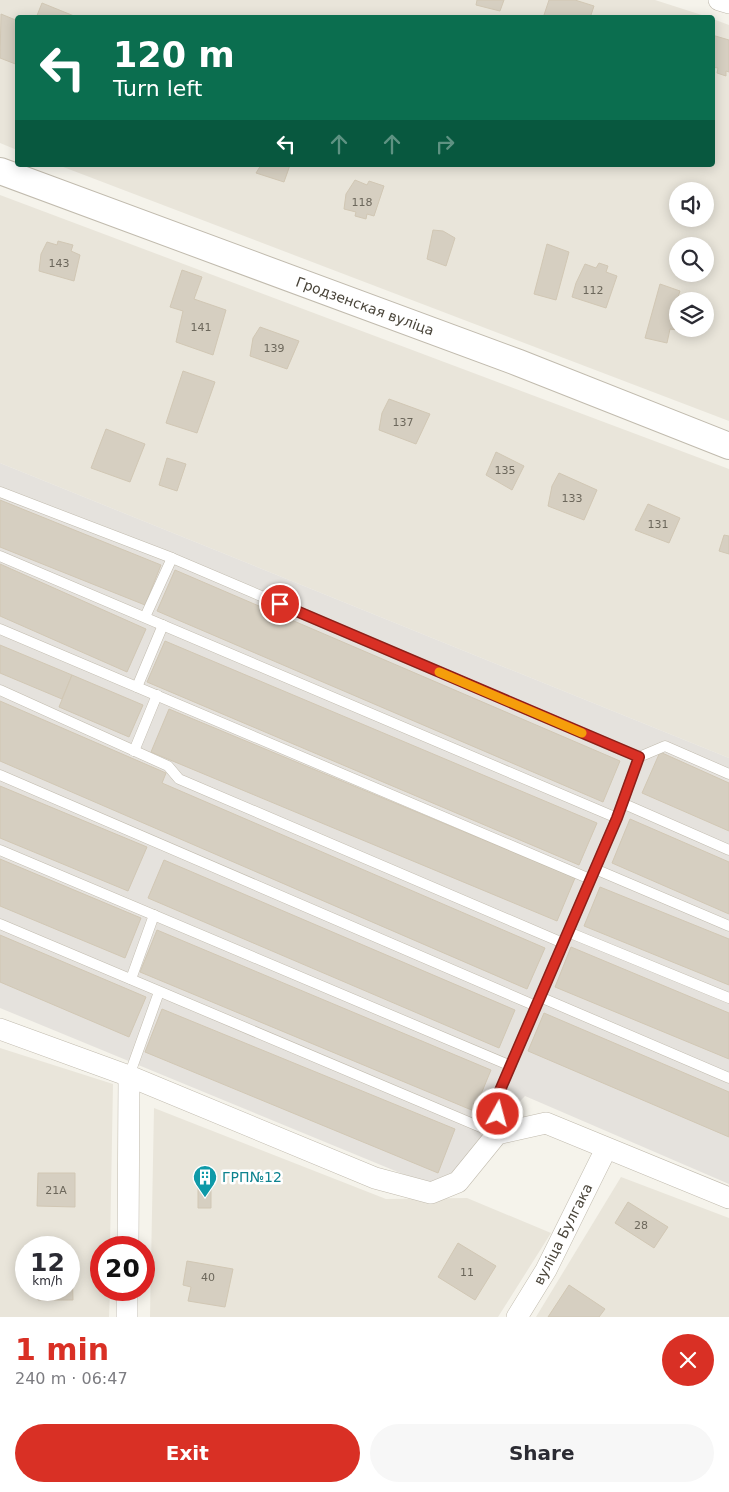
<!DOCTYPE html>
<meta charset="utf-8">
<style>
body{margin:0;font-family:"DejaVu Sans",sans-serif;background:#f7f7f7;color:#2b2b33;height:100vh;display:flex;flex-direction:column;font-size:19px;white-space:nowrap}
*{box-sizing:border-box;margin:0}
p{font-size:16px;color:#7c7c81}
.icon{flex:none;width:28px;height:28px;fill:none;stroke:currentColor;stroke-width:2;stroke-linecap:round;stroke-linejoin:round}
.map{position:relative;height:1317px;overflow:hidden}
.sheet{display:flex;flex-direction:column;background:#fff;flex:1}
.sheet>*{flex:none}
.guide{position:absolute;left:15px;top:15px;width:700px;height:152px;border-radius:5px;box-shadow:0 2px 12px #0003;background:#0b6e4f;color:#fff;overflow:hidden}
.controls{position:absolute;left:669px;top:182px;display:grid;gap:10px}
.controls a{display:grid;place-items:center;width:45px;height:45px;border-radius:50%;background:#fff;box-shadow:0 2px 12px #0003;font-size:25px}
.speed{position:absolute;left:15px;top:1236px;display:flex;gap:10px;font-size:25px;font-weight:700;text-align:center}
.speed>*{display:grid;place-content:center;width:65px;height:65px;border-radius:50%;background:#fff;box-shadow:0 2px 12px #0003;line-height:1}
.speed small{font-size:12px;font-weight:400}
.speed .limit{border:8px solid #d22;background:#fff;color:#111}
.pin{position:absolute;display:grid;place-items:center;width:42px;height:42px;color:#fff;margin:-21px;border:2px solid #fff;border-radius:50%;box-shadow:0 1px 5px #0007}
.me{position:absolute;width:55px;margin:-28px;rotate:7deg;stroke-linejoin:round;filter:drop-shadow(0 0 4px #0008)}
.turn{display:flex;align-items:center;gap:18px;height:105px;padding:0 15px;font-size:22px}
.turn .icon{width:65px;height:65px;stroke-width:2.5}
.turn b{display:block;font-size:35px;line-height:42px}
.lanes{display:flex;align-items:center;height:48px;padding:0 15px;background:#0003;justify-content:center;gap:25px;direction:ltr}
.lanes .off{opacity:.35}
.round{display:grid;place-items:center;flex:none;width:52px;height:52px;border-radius:26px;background:#f7f7f7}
.summary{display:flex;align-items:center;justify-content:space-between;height:85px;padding:0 15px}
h1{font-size:30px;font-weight:700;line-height:38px;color:#d93025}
.button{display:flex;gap:10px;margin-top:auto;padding:10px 15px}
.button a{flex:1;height:58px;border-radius:30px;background:#d93025;color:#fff;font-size:20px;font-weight:700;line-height:58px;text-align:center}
.button a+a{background:#f7f7f7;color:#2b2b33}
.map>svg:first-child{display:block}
.residential{fill:#e9e5da;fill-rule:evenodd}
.industrial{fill:#e5e2dd}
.building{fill:#d6cfc1;stroke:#d1c7b4}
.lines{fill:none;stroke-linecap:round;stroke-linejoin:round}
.service-casing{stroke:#c1bbae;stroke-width:11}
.minor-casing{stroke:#c1bbae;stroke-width:22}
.tertiary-casing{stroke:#c1bbae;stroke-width:28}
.service{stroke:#fff;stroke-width:10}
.minor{stroke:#fff;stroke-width:21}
.tertiary{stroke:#fff;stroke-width:26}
.route-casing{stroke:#8d1f18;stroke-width:12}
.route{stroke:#d93025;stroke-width:9}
.slow{stroke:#f59e0b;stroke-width:9}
.labels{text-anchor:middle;stroke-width:5;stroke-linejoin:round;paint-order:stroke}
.number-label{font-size:11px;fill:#6c675b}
.street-label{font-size:14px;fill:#494439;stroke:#fff}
.culture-label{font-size:14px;fill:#0d838f;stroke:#fff;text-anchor:start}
</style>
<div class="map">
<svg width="729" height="1317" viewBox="0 0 729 1317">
<rect width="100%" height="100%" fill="#f5f3eb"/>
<g class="residential">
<polygon points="0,0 655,0 708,17 18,18 17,150 0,143"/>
<path d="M 713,19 L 729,25 L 729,421 L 58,165 L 712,165 ZM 678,191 L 705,191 L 705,219 L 678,219 ZM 678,246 L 705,246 L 705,274 L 678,274 ZM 678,301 L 705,301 L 705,329 L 678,329 Z"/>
<polygon points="0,195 729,469 729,758 0,463"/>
<path d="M 0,1048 L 113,1084 L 110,1247 L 101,1248 L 101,1290 L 110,1290 L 109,1317 L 0,1317 ZM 26,1248 L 69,1248 L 69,1290 L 26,1290 Z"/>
<polygon points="154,1108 386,1199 467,1198 551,1233 498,1317 150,1317"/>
<polygon points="621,1177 729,1218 729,1317 536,1317"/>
</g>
<polygon class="industrial" points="0,463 729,758 729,1184 525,1096 441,1184 427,1184 0,1008"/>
<g class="building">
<polygon points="477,0 504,0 500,11 476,5"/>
<polygon points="549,0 575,0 594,6 590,18 543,18"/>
<polygon points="42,3 79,18 36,18"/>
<polygon points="1,14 18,21 18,65 0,58"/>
<polygon points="712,35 729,40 729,72 726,71 726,76 717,73 718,68 712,67"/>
<polygon points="261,165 290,165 284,182 256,173"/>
<polygon points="355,180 367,185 369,181 384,186 374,216 367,214 366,219 355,216 356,212 344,209 346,194"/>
<polygon points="433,230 443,231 455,238 446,266 427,259"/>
<polygon points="58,241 73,245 71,251 80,255 74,281 39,271 41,254 47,242 57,245"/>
<polygon points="547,244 569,252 556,300 534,294"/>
<polygon points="599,263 608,266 606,272 617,276 606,308 572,297 576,283 585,264 596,268"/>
<polygon points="182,270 202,277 194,299 226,310 213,355 176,342 183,311 170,307"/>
<polygon points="660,284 680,291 675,306 678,307 678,328 677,330 670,329 667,343 645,338"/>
<polygon points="260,327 299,341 287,369 250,356 253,338"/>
<polygon points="183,371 215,382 197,433 166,423"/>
<polygon points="389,399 430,414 416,444 379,430 382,413"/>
<polygon points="106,429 145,444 130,482 91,468"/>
<polygon points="496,452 524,466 512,490 486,475"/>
<polygon points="167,458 186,464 177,491 159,485"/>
<polygon points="559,473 597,490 584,520 548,506 552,486"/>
<polygon points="0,500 161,565 145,605 0,547"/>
<polygon points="648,504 680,518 669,543 635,530"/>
<polygon points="724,535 729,536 729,554 719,551"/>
<polygon points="0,564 146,629 127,672 0,616"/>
<polygon points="175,570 620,761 603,802 157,611"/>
<polygon points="165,641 597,823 579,865 147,682"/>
<polygon points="0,645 72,675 62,699 0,673"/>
<polygon points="72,675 143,705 129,737 59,707"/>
<polygon points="0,701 166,773 162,783 545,948 527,989 0,761"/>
<polygon points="169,709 575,878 557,921 151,752"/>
<polygon points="660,752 729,783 729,831 642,793"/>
<polygon points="0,786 147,847 128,891 0,838"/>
<polygon points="630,819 729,862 729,914 612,863"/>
<polygon points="0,859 141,918 125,958 0,906"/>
<polygon points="164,860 515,1010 499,1048 148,898"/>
<polygon points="600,887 729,939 729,985 584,926"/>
<polygon points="157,930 491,1070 474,1111 140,972"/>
<polygon points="0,935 146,997 129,1037 0,982"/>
<polygon points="571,947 729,1013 729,1059 555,987"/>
<polygon points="162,1009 455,1129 438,1173 145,1052"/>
<polygon points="544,1013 729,1092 729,1137 528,1051"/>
<polygon points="38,1173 75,1173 75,1207 37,1206"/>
<polygon points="211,1187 211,1208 198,1208 198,1188"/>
<polygon points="628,1202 668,1227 654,1248 615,1223"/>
<polygon points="458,1243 496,1266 475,1300 438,1277"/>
<polygon points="187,1261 233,1269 225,1307 188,1301 191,1287 183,1285"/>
<polygon points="69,1268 72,1268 73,1300 38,1300 38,1290 69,1290"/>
<polygon points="569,1285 605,1309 599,1317 548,1317"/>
</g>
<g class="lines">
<g class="service-casing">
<g id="service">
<polyline points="0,492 172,558 639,757 617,818 498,1095 497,1134 0,924"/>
<polyline points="0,556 617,818"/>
<polyline points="145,617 172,558"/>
<polyline points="0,629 590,879"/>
<polyline points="137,687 163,625"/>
<polyline points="0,690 168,766 179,779 563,943"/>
<polyline points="134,751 157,695"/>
<polyline points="639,757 665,746 729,774"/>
<polyline points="0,775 536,1006"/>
<polyline points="622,803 729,850"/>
<polyline points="0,850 511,1066"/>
<polyline points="595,869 729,926"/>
<polyline points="568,932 729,998"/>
<polyline points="131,979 154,915"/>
<polyline points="540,997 729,1078"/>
<polyline points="129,1076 159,992"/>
</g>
</g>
<g class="minor-casing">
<g id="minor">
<polyline points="719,0 729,3"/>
<polyline points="0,1029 129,1076 375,1178 431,1193 458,1182 497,1134 546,1123 729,1198"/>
<polyline points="128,1248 129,1076"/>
<polyline points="127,1317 127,1290"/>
<polyline points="517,1317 546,1270 606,1149"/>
</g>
</g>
<g class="tertiary-casing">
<polyline id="tertiary" points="0,171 519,363 729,446"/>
</g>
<use href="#service" class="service"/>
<use href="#minor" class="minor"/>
<use href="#tertiary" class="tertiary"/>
</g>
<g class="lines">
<g class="route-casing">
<polyline id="route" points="280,604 639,757 617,818 498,1095 498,1114"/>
</g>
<use href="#route" class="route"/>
<polyline class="slow" points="439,672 582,733"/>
</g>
<defs>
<g id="building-pin" transform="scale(1.25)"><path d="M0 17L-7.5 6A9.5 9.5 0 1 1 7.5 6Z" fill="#0f9aa8" stroke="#fff"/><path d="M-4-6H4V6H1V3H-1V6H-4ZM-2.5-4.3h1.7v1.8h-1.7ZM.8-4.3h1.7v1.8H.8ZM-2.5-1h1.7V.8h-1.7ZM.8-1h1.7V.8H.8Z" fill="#fff"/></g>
</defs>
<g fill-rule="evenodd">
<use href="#building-pin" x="205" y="1177"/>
</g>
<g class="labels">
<g class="number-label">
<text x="362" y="206">118</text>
<text x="59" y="267">143</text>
<text x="593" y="294">112</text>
<text x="201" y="331">141</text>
<text x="274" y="352">139</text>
<text x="403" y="426">137</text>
<text x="505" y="474">135</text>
<text x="572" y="502">133</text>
<text x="658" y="528">131</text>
<text x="56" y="1194">21А</text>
<text x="641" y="1229">28</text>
<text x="467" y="1276">11</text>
<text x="208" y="1281">40</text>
</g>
<g class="street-label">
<text transform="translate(365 306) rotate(20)" y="5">Гродзенская вуліца</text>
<text transform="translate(563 1234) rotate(-63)" y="5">вуліца Булгака</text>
</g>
<g class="culture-label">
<text x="222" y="1182">ГРП№12</text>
</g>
</g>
</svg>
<div class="controls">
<a><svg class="icon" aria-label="sound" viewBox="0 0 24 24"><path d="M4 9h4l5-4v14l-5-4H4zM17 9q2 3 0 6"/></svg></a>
<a><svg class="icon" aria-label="search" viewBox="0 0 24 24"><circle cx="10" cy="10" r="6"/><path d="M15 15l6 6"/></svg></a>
<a><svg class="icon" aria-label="layers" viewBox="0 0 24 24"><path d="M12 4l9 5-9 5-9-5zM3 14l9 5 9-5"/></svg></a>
</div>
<div class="speed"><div>12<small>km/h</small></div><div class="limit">20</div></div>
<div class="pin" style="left:280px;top:604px;background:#d93025"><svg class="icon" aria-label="arrive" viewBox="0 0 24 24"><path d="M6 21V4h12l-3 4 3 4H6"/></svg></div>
<svg class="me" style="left:498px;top:1114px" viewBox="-20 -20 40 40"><circle r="17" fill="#d93025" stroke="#fff" stroke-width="3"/><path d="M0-11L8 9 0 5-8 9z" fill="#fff"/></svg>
<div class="guide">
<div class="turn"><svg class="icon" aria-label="left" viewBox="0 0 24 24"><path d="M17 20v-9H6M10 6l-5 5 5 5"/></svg><div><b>120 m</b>Turn left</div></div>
<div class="lanes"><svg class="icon" aria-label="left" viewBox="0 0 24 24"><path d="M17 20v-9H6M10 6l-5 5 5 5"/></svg><svg class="icon off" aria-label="ahead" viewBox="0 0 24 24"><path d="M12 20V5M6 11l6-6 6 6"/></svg><svg class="icon off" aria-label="ahead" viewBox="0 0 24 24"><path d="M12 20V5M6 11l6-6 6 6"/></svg><svg class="icon off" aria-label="right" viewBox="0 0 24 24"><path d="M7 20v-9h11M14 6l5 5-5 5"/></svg></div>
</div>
</div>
<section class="sheet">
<div class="summary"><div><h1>1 min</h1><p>240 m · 06:47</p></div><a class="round" style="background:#d93025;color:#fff"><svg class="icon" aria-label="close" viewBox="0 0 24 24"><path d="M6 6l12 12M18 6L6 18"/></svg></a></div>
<div class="button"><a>Exit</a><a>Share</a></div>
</section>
